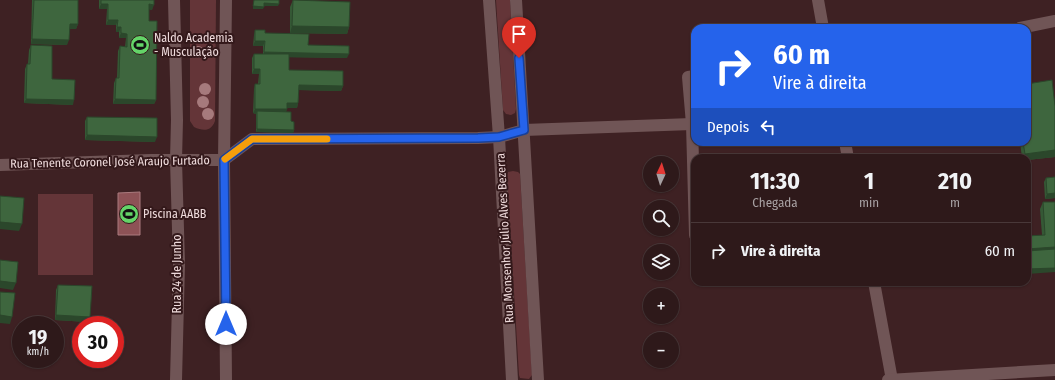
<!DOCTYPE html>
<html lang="pt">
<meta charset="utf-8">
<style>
body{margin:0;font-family:"Fira Sans Condensed",sans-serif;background:#3a2627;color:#f1f3f6;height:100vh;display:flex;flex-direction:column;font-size:15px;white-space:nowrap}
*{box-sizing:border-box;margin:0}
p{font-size:13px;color:#a7a0a2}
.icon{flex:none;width:22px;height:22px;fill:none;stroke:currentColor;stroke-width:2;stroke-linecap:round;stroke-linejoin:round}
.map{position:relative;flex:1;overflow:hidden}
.drawer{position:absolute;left:691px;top:154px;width:340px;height:132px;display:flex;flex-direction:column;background:#2e191a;border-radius:12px;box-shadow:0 1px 3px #0004,0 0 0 1px #493839}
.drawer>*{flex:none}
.hud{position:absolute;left:691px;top:24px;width:340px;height:122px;border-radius:12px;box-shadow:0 1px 3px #0004,0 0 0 1px #493839;background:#2563eb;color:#fff;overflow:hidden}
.needle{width:26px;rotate:4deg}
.controls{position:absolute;left:643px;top:156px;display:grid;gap:8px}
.controls a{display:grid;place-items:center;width:36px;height:36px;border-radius:50%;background:#2e191a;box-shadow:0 1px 3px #0004,0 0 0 1px #493839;font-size:20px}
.speed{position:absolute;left:12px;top:316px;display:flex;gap:8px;font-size:20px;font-weight:700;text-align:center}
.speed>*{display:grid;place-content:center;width:52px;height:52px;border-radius:50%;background:#2e191a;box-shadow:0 1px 3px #0004,0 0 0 1px #493839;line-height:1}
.speed small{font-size:10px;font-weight:400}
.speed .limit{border:6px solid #d22;background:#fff;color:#111}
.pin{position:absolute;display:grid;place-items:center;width:34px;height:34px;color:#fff;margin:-41px -17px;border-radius:50% 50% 50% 0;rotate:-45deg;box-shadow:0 0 4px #0007}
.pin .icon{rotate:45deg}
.me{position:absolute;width:44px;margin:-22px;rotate:0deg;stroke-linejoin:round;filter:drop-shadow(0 0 3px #0008)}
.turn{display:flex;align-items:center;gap:14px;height:84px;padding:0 16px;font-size:18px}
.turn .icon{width:52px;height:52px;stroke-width:2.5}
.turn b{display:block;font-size:28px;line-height:34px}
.then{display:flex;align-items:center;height:38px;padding:0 16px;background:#0003;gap:8px;font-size:15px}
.eta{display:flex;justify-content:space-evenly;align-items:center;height:68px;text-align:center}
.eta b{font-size:24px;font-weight:700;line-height:28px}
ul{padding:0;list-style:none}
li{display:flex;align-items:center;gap:12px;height:56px;padding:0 16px;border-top:1px solid #493839}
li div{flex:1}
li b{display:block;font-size:15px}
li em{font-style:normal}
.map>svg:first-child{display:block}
.green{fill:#643538}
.water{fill:#8d5256;stroke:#aa7b7e}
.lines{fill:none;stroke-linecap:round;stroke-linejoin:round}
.minor{stroke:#705556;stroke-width:12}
.tree{fill:#a67a7c}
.wall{fill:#355835}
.shaded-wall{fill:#2b472b}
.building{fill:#3e663e;stroke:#2b472b}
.route-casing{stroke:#184099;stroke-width:10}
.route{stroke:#2563eb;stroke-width:7}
.slow{stroke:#f59e0b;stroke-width:7}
.labels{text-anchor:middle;stroke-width:4;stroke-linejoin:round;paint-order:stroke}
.poi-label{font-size:12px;fill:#efdbdc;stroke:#33181a;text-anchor:start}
.street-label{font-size:12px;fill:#efdbdc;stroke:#33181a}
</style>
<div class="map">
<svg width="1055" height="380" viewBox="0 0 1055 380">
<rect width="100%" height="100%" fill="#3e2123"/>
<g class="green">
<path d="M 190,0 L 216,0 L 215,121 C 211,132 203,131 194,127 L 190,121 Z"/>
<polygon points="496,0 510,0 516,109 515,113 511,115 506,114 503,110"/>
<polygon points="513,171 518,172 520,174 532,375 529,379 520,378 519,375 507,175 508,172"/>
<rect x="38" y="194" width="55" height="81"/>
</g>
<polygon class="water" points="140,192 140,235 118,235 118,193"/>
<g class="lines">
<g class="minor">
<polyline points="174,0 177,120 176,160 179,264 176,380"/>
<polyline points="489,0 499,137 512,380"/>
<polyline points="516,0 538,380"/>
<polyline points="818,0 823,28"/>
<polyline points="1020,28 1055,21"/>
<polyline points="695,76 688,77 692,124 695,235"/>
<polyline points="845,142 848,158"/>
<polyline points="0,165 151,160 224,160 252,139 478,138 499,137 524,130 692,124"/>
<polyline points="874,282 892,380"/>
<polyline points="226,380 224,160 226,0"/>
<polyline points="888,380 1055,370"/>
</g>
</g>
<g class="tree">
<circle cx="198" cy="52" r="6"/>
<circle cx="205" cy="89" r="6"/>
<circle cx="203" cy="102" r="6"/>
<circle cx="208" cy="114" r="6"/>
</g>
<g class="wall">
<polygon points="32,0 78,0 78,24 76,29 69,29 67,45 31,44"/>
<polygon points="99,0 154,0 152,10 149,9 149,21 156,100 154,104 113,104 114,83 116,78 117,78 118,51 120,46 125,47 126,38 119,38 119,32 116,32 116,25 106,25 107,9 99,9"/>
<polygon points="293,0 349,27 347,34 290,33 290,7"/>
<polygon points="255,30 265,33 308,45 347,58 289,57 289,70 343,86 341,91 299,90 298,103 297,108 287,108 286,112 294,130 293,133 256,132 256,114 253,113 254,89 255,84 258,84 259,74 252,74 252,58 254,54 263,54 263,46 253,46 254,35"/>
<polygon points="31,45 52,79 73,105 24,103 25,69 27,64 28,64 29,50"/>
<polygon points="1055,106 1055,157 1027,160 1027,158 1022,158 1020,142 1027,142"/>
<polygon points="87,117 155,142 85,140 85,121"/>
<polygon points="1055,177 1055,198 1045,199 1044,182 1046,178"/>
<polygon points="1043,202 1055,272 1042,235 1040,209"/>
<polygon points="58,285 90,317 88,322 55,320 56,290"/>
</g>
<g class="shaded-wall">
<polygon points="264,3 279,4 278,6 263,6"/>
<polygon points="101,4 108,4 107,9 99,9"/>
<polygon points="149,4 154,5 152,10 147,9"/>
<polygon points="253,6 264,7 263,9 253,9"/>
<polygon points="108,20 118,20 116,25 106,25"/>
<polygon points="70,24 78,24 76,29 68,29"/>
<polygon points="292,26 349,27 347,34 290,33"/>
<polygon points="117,27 121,27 119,32 116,32"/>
<polygon points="121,33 127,34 126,38 119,38"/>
<polygon points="32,39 69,40 67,45 31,44"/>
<polygon points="255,41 265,41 263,46 253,46"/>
<polygon points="264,52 349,54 347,58 263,57"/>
<polygon points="254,69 260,69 259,74 252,74"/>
<polygon points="299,85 343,86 341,91 297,90"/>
<polygon points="26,99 74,100 73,105 24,103"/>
<polygon points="115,99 156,100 154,104 113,104"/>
<polygon points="287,103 298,103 297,108 285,108"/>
<polygon points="255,109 287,109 285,114 257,111 256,114 253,113"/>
<polygon points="257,129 294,130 293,133 256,132"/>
<polygon points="87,135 157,137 155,142 85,140"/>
<polygon points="1055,150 1055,157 1027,160 1027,158 1023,158 1025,154"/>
<polygon points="1055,193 1055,198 1045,199 1047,194"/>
<polygon points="0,222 22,224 19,231 0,229"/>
<polygon points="1055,247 1055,254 1027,256 1027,249"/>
<polygon points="1055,268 1055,272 1027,274 1027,269"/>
<polygon points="0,281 16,283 13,290 0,288"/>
<polygon points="0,315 12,317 10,324 0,323"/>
<polygon points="56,315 90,317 88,322 55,320"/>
</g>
<g class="building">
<polygon points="34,0 78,0 78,24 70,24 69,40 32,39"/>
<polygon points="101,0 154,0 154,5 149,4 149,21 157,21 156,100 115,99 116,78 119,78 120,46 127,47 127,34 121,33 121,27 117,27 118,20 108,20 108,4 101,4"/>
<polygon points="254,0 279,0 279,4 264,3 264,7 253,6"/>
<polygon points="293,0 350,2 349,27 292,26"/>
<polygon points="255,30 265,30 265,33 309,34 308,45 349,46 349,54 264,52 265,41 255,41"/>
<polygon points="31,45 52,46 52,79 75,80 74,100 26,99 27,64 30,64"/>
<polygon points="254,54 289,54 289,70 343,71 343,86 299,85 298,103 287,103 287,109 255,109 255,84 260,84 260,69 254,69"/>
<polygon points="1052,80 1055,106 1055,150 1025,154 1023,142 1027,142 1027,84"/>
<polygon points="257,111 291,112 291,121 294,122 294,130 257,129"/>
<polygon points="87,117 157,118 157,137 87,135"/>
<polygon points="1055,177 1055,193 1047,194 1046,178"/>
<polygon points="0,196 24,198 22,224 0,222"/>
<polygon points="1043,202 1055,202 1055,247 1027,249 1027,236 1045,235"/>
<polygon points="1055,249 1055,268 1027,269 1027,251"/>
<polygon points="0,260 18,262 16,283 0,281"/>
<polygon points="58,285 92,286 90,317 56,315"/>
<polygon points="0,292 15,293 12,317 0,315"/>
</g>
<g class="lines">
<g class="route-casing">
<polyline id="route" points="226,324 224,160 252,139 478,138 499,137 524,130 519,58"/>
</g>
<use href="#route" class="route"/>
<polyline class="slow" points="225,159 252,139 327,139"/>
</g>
<defs>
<g id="stadium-disc" transform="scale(1)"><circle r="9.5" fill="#64d468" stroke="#33181a"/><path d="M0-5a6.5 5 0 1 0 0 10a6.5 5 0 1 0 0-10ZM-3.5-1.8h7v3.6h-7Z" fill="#111"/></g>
</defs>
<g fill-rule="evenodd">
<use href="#stadium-disc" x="140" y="45"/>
<use href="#stadium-disc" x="129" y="214"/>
</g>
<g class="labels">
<g class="poi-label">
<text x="154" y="42">Naldo Academia<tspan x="154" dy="14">- Musculação</tspan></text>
<text x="143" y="218">Piscina AABB</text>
</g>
<g class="street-label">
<text transform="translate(110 162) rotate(-1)" y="4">Rua Tenente Coronel José Araujo Furtado</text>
<text transform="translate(505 238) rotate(-93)" y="4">Rua Monsenhor Júlio Alves Bezerra</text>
<text transform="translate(177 274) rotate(-90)" y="4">Rua 24 de Junho</text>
</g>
</g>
</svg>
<div class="controls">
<a><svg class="needle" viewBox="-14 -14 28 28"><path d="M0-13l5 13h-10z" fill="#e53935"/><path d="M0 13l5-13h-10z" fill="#a7a0a2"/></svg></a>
<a><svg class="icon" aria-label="search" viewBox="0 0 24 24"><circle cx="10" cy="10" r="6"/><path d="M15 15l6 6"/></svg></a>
<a><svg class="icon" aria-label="layers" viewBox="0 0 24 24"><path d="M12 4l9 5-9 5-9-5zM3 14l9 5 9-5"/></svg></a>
<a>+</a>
<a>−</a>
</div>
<div class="speed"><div>19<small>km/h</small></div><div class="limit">30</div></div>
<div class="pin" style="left:519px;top:58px;background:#d93025"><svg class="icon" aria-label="arrive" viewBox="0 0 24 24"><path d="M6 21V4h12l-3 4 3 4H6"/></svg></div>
<svg class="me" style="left:226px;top:324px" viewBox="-20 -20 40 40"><circle r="19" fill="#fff"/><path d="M0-13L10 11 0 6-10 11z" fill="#2563eb"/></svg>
<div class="hud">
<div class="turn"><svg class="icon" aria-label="right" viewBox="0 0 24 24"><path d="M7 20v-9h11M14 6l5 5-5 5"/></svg><div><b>60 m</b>Vire à direita</div></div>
<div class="then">Depois<svg class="icon" aria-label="left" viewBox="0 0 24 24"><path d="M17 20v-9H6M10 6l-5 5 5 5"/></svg></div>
</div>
<section class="drawer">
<div class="eta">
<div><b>11:30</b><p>Chegada</p></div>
<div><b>1</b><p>min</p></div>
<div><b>210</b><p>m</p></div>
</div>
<ul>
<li><svg class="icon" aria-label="right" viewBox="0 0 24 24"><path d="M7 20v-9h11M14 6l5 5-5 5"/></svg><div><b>Vire à direita</b></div><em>60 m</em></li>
</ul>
</section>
</div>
